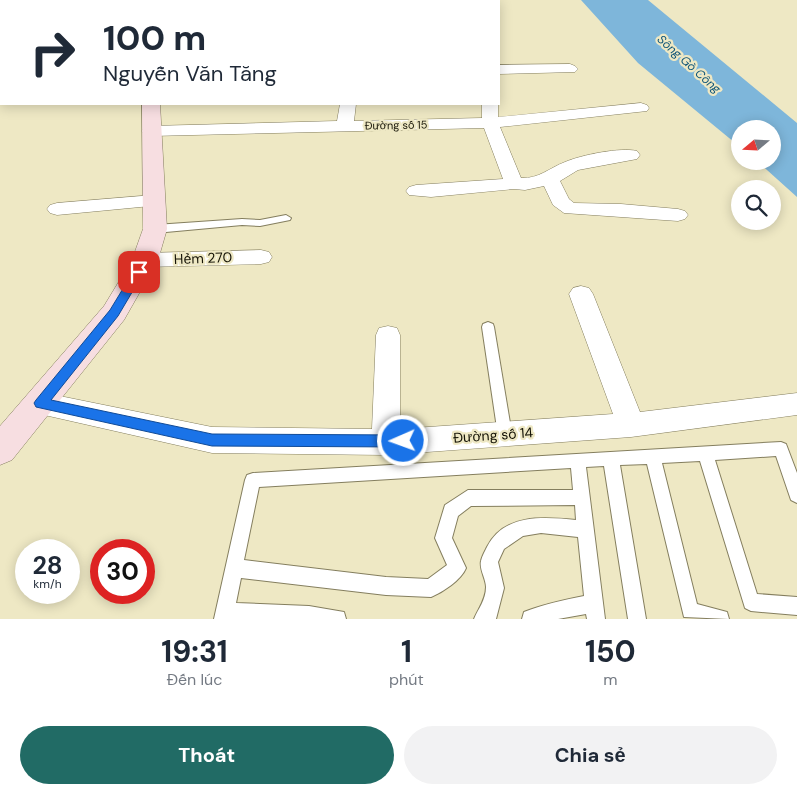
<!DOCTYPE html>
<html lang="vi">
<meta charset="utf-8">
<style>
body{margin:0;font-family:"DM Sans",sans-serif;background:#f2f2f3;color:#1f2937;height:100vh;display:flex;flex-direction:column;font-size:19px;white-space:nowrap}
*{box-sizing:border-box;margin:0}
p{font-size:16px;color:#747a83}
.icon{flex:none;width:28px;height:28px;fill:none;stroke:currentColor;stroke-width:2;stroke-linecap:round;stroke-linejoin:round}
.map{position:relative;height:619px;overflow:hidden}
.details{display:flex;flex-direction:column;background:#fff;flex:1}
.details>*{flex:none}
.top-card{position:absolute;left:0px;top:0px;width:500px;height:105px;box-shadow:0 2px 12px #0003;background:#fff;color:#1f2937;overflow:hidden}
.needle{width:32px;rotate:251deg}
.buttons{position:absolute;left:731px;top:120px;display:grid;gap:10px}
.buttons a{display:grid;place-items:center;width:50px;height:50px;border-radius:50%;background:#fff;box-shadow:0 2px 12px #0003;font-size:25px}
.speed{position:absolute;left:15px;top:539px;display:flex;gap:10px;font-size:25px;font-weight:700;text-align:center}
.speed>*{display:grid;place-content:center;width:65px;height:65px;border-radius:50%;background:#fff;box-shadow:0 2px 12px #0003;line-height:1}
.speed small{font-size:12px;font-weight:400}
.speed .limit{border:8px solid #d22;background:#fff;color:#111}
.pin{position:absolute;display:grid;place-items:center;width:42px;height:42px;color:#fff;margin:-21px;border-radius:10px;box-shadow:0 2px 8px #0006}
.me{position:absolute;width:55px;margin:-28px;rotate:268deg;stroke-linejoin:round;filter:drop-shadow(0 0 4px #0008)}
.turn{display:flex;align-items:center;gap:18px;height:105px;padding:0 20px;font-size:22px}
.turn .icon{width:65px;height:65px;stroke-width:2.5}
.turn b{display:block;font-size:35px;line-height:42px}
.eta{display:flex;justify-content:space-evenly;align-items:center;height:85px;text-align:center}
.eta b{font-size:30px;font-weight:700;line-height:35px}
.cta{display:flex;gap:10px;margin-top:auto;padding:10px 20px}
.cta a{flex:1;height:58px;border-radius:30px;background:#216b65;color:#fff;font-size:20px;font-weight:700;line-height:58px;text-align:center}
.cta a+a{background:#f2f2f3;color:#1f2937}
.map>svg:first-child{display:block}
.water{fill:#7eb6da}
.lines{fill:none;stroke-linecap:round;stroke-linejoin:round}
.lane-casing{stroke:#847e5e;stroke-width:2}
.street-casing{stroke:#847e5e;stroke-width:1}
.secondary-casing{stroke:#847e5e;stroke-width:1}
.lane{fill:#fff;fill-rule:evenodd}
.street{fill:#fff;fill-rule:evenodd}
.secondary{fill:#f7dee1;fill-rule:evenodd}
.route{fill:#1a73e8;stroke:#114b97}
.labels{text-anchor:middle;stroke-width:4.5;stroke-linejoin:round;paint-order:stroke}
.far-street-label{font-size:11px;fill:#151306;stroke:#eee8c4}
.far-water-label{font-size:12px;font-style:italic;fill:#0e5477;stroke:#eee8c4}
.street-label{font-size:14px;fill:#151306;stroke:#eee8c4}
</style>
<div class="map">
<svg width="797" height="619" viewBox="0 0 797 619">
<rect width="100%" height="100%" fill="#eee8c4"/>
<polygon class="water" points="581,0 648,0 797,123 797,197 757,161 772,161 772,129 740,129 740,147 638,63"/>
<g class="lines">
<g class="lane-casing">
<g id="lane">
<rect x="0" y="28" width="1" height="4"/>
<polygon points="286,215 291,218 290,220 260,226 242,225 155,233 150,229 155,225 242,219 260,220"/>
<polygon points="488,322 493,324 494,327 512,435 510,440 505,441 500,440 498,435 482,327 483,324"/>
<path d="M 781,442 L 786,444 L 797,473 L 797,503 L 791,500 L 776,456 L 715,460 L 757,594 L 797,597 L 797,615 L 751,611 L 745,608 L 700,461 L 662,463 L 697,604 L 727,612 L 729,619 L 684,617 L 647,464 L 620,465 L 646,619 L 628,619 L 604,466 L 586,467 L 605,619 L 587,619 L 586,614 L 558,619 L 522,619 L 524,612 C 544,604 564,600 584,596 L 578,537 L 541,533 L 523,536 L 504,549 L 498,562 L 504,588 L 496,619 L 474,619 C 478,609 486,600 486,587 C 486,579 479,569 481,561 C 482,556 485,551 487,547 C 504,513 545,517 576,520 L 575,505 L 471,506 L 458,516 L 452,538 L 466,568 C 461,580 443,592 431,597 L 386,595 L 241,578 L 236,603 L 309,606 L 344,612 L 346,619 L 214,619 L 245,480 L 247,475 L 253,473 ZM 571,468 L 573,490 L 468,490 L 445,505 L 435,538 L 447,565 L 428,579 L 386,577 L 244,560 L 259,487 Z"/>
</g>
</g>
<g class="street-casing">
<g id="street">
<polygon points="251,0 264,0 264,1 252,1"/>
<polygon points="570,64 575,66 578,69 575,72 499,74 499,65"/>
<path d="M 641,103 L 647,105 L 649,108 L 647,111 L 500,127 L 521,178 C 539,179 549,168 565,162 C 581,155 621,147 637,151 L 640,155 L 637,159 L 578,170 L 560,181 L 569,199 L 574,203 L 621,204 L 678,209 L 685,211 L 688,215 L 685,219 L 678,221 L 564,213 L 553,205 L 544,186 L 525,190 L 514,189 L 431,197 L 409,195 L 406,191 L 409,187 L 416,185 L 503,179 L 484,128 L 151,136 L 145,135 L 142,131 L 145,127 L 151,126 L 337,121 L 340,104 L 356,104 L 354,121 L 482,118 L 482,104 L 498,104 L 498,117 Z"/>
<polygon points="154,195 161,197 164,201 161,205 57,215 50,213 47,209 50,205 57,203"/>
<polygon points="261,250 269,252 272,257 269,262 261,264 145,267 137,265 134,260 137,255 145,253"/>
<polygon points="581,286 589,288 593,294 640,412 797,393 797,415 631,437 386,455 212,453 40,414 30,411 26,403 30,395 40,392 212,427 372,429 376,335 379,328 388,326 397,328 400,335 400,429 613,414 569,294 573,288"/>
</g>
</g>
<g class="secondary-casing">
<g id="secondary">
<rect x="149" y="0" width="14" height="1"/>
<polygon points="142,104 160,104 167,229 158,260 124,320 12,460 0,465 0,426 104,306 132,260 143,229"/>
</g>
</g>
<use href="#lane" class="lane"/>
<use href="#street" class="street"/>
<use href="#secondary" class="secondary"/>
</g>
<polygon class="route" points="139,268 144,272 118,316 51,400 212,434 403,435 408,437 410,441 408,445 403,447 212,446 36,407 34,403 36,400 110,310 135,269"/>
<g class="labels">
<g class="far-street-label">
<text transform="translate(396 125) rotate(-1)" y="4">Đường số 15</text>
</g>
<g class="far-water-label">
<text transform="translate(689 64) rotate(42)" y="4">Sông Gò Công</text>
</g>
<g class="street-label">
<text transform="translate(203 258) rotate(-2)" y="5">Hẻm 270</text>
<text transform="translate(493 435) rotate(-4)" y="5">Đường số 14</text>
</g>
</g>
</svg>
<div class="buttons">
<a><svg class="needle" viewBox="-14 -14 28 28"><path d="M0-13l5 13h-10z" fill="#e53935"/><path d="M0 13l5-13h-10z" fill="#747a83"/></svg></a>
<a><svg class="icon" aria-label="search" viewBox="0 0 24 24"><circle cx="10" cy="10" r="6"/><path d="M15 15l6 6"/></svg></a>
</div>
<div class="speed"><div>28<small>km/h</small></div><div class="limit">30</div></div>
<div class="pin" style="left:139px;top:272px;background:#d93025"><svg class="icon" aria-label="arrive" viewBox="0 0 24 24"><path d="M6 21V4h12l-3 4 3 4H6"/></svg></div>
<svg class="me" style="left:403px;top:441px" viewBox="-20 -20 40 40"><circle r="17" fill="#1a73e8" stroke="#fff" stroke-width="3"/><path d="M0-11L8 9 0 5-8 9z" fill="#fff"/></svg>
<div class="top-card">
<div class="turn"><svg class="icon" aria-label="right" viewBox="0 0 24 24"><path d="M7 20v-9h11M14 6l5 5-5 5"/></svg><div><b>100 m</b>Nguyễn Văn Tăng</div></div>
</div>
</div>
<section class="details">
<div class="eta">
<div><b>19:31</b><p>Đến lúc</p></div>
<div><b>1</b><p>phút</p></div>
<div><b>150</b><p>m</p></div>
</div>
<div class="cta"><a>Thoát</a><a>Chia sẻ</a></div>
</section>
